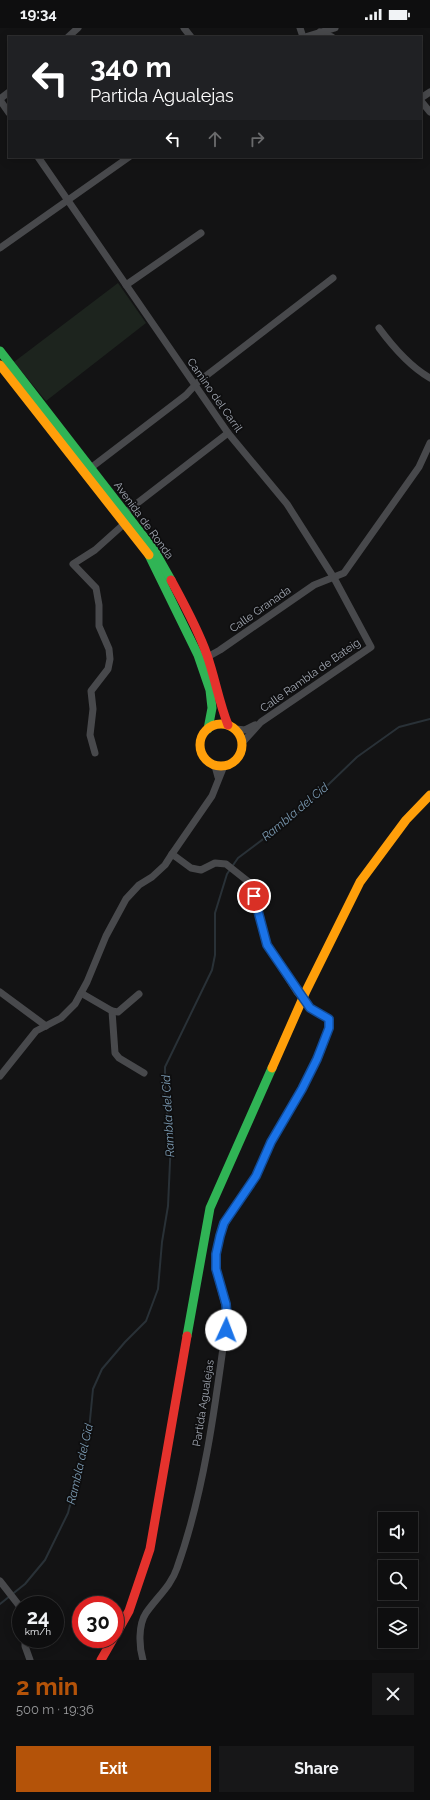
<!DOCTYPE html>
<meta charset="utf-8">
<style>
body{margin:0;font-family:Raleway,sans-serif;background:#171718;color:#f1f3f6;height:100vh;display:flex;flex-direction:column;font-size:15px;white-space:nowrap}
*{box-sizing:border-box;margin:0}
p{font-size:13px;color:#9b9c9e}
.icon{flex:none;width:22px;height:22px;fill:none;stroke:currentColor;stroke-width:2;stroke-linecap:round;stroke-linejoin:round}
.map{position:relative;height:1632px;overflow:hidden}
.details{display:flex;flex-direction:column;background:#0e0e0f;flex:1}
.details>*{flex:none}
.top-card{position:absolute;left:8px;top:8px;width:414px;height:122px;border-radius:0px;box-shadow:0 2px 10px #0003,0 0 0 1px #2e2e2f;background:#202124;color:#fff;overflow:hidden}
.tools{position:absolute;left:378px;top:1484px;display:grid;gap:8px}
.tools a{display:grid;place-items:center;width:40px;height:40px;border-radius:0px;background:#0e0e0f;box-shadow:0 2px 10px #0003,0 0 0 1px #2e2e2f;font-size:20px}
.speed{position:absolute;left:12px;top:1568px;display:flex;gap:8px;font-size:20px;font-weight:700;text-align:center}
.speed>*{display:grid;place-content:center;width:52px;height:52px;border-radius:50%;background:#0e0e0f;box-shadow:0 2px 10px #0003,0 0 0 1px #2e2e2f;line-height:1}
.speed small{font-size:10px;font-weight:400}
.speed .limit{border:6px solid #d22;background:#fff;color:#111}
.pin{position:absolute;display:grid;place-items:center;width:34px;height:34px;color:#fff;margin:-17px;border:2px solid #fff;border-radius:50%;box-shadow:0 1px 4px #0007}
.me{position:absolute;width:44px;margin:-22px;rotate:2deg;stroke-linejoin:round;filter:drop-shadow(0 0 3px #0008)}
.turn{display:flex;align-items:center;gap:14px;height:84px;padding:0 16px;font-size:18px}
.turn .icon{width:52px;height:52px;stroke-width:2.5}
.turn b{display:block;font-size:28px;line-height:34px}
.lanes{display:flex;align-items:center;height:38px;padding:0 16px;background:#0003;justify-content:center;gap:20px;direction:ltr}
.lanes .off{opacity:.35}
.round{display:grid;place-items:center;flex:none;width:42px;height:42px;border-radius:0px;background:#171718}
.head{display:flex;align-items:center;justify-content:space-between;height:68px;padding:0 16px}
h1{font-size:24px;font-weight:700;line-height:30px;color:#b45309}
.button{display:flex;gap:8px;margin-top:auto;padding:8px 16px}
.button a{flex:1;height:46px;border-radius:0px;background:#b45309;color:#fff;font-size:16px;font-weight:700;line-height:46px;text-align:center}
.button a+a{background:#171718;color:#f1f3f6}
.status{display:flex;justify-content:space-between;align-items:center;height:28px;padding:0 20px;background:#0e0e0f;direction:ltr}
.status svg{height:11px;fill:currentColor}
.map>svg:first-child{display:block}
.green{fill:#1d241e}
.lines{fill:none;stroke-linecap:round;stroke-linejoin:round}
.stream{stroke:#293137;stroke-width:2}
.street{stroke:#48494c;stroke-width:7}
.fast{stroke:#30b455;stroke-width:9}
.slow{stroke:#ff9f0a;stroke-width:9}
.jam{stroke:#e5322d;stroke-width:9}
.street-bridge{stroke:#48494c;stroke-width:7}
.route-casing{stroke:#114b97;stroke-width:10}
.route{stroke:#1a73e8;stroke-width:7}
.labels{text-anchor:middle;stroke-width:3.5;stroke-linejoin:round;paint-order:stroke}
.street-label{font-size:11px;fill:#a4aab5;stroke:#0e0e0f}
.water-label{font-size:12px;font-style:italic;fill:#7a99b1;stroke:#0e0e0f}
</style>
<div class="status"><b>19:34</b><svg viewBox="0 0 49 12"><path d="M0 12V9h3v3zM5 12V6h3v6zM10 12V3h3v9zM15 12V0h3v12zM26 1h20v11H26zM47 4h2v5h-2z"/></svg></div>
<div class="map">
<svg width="430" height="1632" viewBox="0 0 430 1632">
<rect width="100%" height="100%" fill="#131314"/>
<polygon class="green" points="118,255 146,295 46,373 14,334"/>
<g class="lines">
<polyline class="stream" points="0,1576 25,1556 45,1532 68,1485 89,1402 93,1361 102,1341 125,1314 146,1293 158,1261 162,1214 168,1178 171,1112 165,1070 165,1039 212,942 215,927 215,885 227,846 238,830 303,781 357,729 399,699 430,691"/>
<g class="street">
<polyline points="184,0 191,9"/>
<polyline points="300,0 303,9"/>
<polyline points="320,4 332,9"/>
<polyline points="68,9 78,0"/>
<polyline points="305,9 335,0"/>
<polyline points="421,70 430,64"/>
<polyline points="0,71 9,64"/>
<polyline points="0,72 9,85"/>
<polyline points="421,73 430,84"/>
<polyline points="38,129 228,405 287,476 334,550 371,619 261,694 242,715"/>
<polyline points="0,220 129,129"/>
<polyline points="126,257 201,205"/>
<path d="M 379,300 C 393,319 409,338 430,350"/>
<polyline points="88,442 186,367 198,354 333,250"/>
<polyline points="122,487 228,405"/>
<polyline points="204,631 220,622 314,557 344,545 419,439 430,415"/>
<polyline points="236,701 245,702 255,697"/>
<polyline points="95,725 90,707 93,681 91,663 108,641 110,631 109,621 99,598 99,577 96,560 73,536 95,522 124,496"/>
<polyline points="215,738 218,749"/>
<polyline points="224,738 212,768 172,826 191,840 201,842 215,835 226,836 250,855 267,917 297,964"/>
<polyline points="0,964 46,998"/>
<polyline points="81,965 112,983 115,1025 119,1030 144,1045"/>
<polyline points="112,983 118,984 139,966"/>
<polyline points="0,1048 36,1003 61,990 75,976 87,954 106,908 126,871 139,857 152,849 165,837 172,826"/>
<polyline points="0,1553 21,1580"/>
<polyline points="25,1611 25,1618 30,1632"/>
<path d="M 143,1632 C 139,1619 138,1597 146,1585 C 157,1569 171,1558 177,1540 C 205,1462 216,1372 227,1290 C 225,1268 213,1246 216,1225 C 221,1191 241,1174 256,1147 C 263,1136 266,1123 272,1111 C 289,1081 329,1025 329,991 L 310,980"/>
</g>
<g class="fast">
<polyline points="0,323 154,522 171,552"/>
<polyline points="149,527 198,627 210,662 212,680 208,701"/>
<polyline points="187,1308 210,1180 272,1040"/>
</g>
<g class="slow">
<polyline points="0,337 149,527"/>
<circle cx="221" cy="717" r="21"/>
<polyline points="272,1040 306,963 360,854 406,792 430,767"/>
</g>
<g class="jam">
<path d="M 171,552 C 184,576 198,601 207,627 C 215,650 219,674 228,697"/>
<polyline points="115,1608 129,1583 150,1521 187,1308"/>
<polyline points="101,1632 113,1611"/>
</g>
<polyline class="street-bridge" points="297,964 310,980"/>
</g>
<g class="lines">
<g class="route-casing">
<polyline id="route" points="226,1302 227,1290 226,1276 216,1241 216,1226 220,1208 224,1195 256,1148 271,1114 302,1061 317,1031 329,1000 329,991 310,980 267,917 254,868"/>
</g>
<use href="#route" class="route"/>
</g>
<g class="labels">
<g class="street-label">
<text transform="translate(215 367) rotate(55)" y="4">Camino del Carril</text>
<text transform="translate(144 492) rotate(54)" y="4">Avenida de Ronda</text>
<text transform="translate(260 581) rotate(-35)" y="4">Calle Granada</text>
<text transform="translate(310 647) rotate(-35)" y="4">Calle Rambla de Bateig</text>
<text transform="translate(203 1375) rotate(-81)" y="4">Partida Agualejas</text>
</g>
<g class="water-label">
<text transform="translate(295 784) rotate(-40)" y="4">Rambla del Cid</text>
<text transform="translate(168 1088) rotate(-93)" y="4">Rambla del Cid</text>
<text transform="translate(80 1436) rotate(-77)" y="4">Rambla del Cid</text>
</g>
</g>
</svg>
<div class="tools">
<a><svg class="icon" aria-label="sound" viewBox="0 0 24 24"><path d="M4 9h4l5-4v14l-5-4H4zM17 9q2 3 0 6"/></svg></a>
<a><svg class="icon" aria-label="search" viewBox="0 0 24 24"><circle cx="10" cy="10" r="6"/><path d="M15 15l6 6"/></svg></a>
<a><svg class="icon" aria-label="layers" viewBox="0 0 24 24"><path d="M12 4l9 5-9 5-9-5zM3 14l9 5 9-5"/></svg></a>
</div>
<div class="speed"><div>24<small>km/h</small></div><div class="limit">30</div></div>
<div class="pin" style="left:254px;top:868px;background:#d93025"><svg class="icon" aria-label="arrive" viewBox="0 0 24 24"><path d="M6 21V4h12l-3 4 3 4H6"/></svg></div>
<svg class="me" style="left:226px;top:1302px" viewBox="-20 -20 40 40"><circle r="19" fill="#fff"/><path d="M0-13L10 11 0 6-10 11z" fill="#1a73e8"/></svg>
<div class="top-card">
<div class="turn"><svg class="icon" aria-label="left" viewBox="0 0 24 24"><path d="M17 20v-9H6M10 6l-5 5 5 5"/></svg><div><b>340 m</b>Partida Agualejas</div></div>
<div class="lanes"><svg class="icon" aria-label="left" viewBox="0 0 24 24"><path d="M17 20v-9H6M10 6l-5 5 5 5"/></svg><svg class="icon off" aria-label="ahead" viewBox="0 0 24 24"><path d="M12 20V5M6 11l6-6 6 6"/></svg><svg class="icon off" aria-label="right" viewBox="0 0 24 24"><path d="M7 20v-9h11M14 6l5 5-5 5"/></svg></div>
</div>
</div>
<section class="details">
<div class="head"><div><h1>2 min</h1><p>500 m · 19:36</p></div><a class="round"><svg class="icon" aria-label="close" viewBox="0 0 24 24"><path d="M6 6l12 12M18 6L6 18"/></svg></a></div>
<div class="button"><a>Exit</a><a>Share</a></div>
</section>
